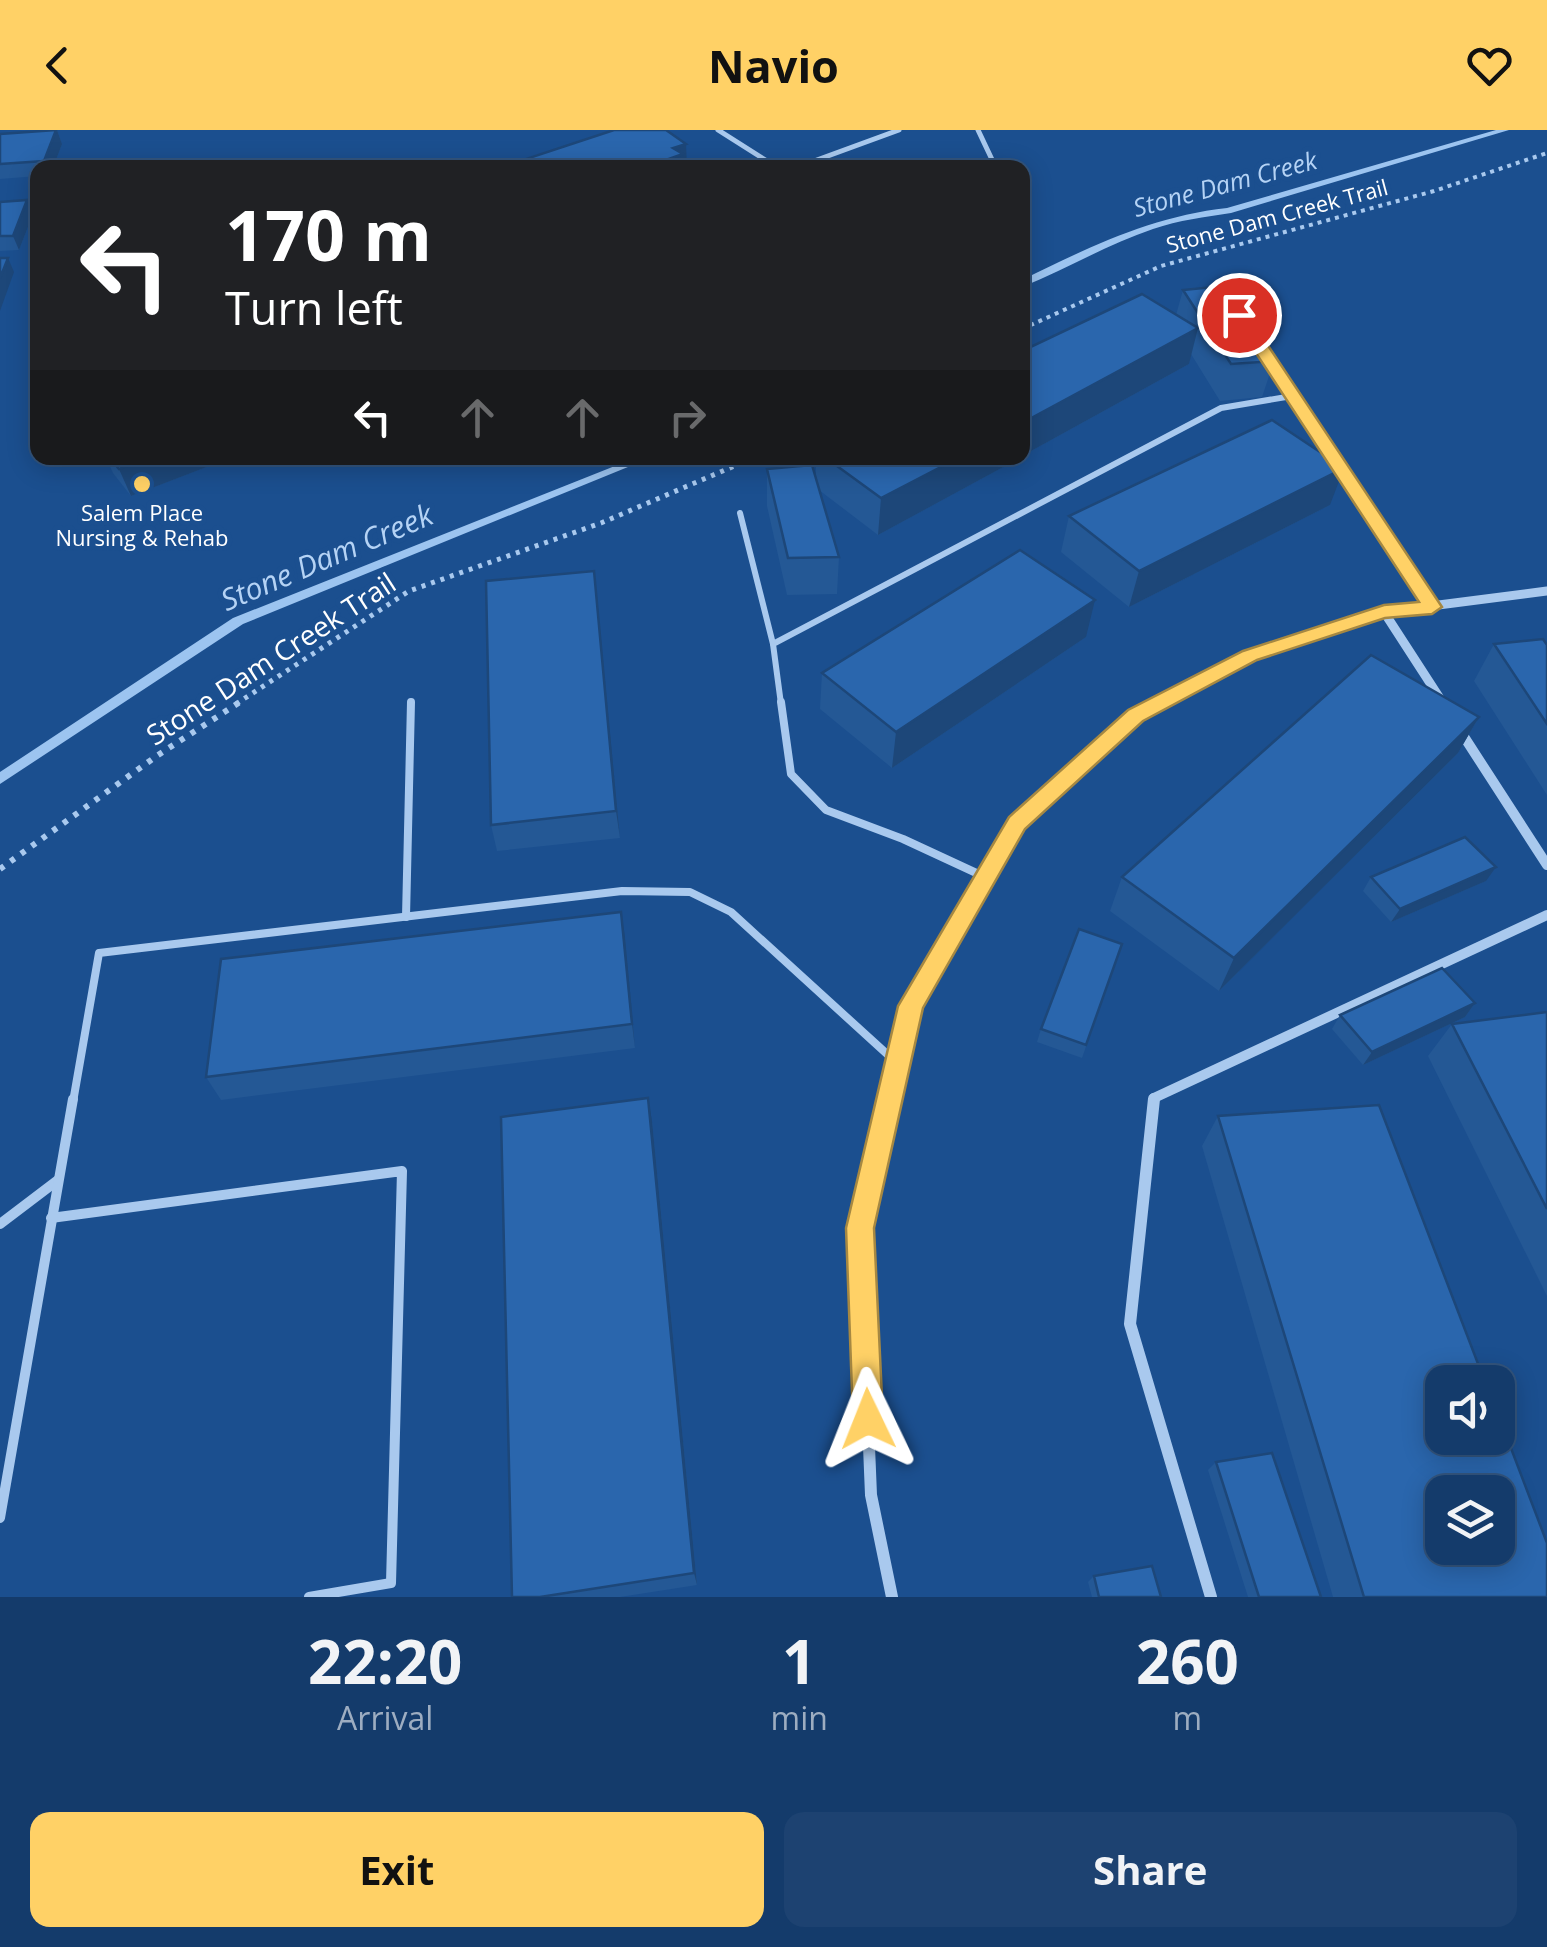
<!DOCTYPE html>
<style>
body{margin:0;font-family:"Open Sans",sans-serif;background:#1d4271;color:#f1f3f6;height:100vh;display:flex;flex-direction:column;font-size:38px;white-space:nowrap}
*{box-sizing:border-box;margin:0}
p{font-size:32px;color:#9dadc1}
.icon{flex:none;width:55px;height:55px;fill:none;stroke:currentColor;stroke-width:2;stroke-linecap:round;stroke-linejoin:round}
.map{position:relative;height:1467px;overflow:hidden}
.details{display:flex;flex-direction:column;background:#143b6b;flex:1}
.details>*{flex:none}
.hud{position:absolute;left:30px;top:30px;width:1000px;height:305px;border-radius:20px;box-shadow:0 5px 25px #0003,0 0 0 2px #33557e;background:#202124;color:#fff;overflow:hidden}
.controls{position:absolute;left:1425px;top:1235px;display:grid;gap:20px}
.controls a{display:grid;place-items:center;width:90px;height:90px;border-radius:20px;background:#143b6b;box-shadow:0 5px 25px #0003,0 0 0 2px #33557e;font-size:50px}
.pin{position:absolute;display:grid;place-items:center;width:85px;height:85px;color:#fff;margin:-42px;border:5px solid #fff;border-radius:50%;box-shadow:0 2px 10px #0007}
.me{position:absolute;width:110px;margin:-55px;rotate:358deg;stroke-linejoin:round;filter:drop-shadow(0 0 8px #0008)}
.turn{display:flex;align-items:center;gap:35px;height:210px;padding:0 30px;font-size:45px}
.turn .icon{width:130px;height:130px;stroke-width:2.5}
.turn b{display:block;font-size:70px;line-height:85px}
.lanes{display:flex;align-items:center;height:95px;padding:0 30px;background:#0003;justify-content:center;gap:50px;direction:ltr}
.lanes .off{opacity:.35}
.eta{display:flex;justify-content:space-evenly;align-items:center;height:170px;text-align:center}
.eta b{font-size:60px;font-weight:700;line-height:70px}
.cta{display:flex;gap:20px;margin-top:auto;padding:20px 30px}
.cta a{flex:1;height:115px;border-radius:20px;background:#ffd166;color:#111;font-size:40px;font-weight:700;line-height:115px;text-align:center}
.cta a+a{background:#1d4271;color:#f1f3f6}
header{display:flex;justify-content:space-between;align-items:center;height:130px;padding:0 30px;background:#ffd166;color:#111;font-size:45px;font-weight:700}
.map>svg:first-child{display:block}
.lines{fill:none;stroke-linecap:round;stroke-linejoin:round}
.stream{fill:#9cc4f0;fill-rule:evenodd}
.path-far2{stroke:#a9c9ee;stroke-width:4;stroke-dasharray:4 5;stroke-linecap:butt}
.path-far1{stroke:#a9c9ee;stroke-width:5;stroke-dasharray:4 6;stroke-linecap:butt}
.path{stroke:#a9c9ee;stroke-width:6;stroke-dasharray:5 8;stroke-linecap:butt}
.service-far3{stroke:#a9c9ee;stroke-width:5}
.service-far2{stroke:#a9c9ee;stroke-width:6}
.service-far1{stroke:#a9c9ee;stroke-width:8}
.service{stroke:#a9c9ee;stroke-width:10}
.minor-far2{stroke:#a9c9ee;stroke-width:9}
.minor-far1{stroke:#a9c9ee;stroke-width:10}
.minor{stroke:#a9c9ee;stroke-width:12}
.wall{fill:#245895}
.shaded-wall{fill:#1d4779}
.building{fill:#2a66ad;stroke:#1d4779;stroke-width:2.5;fill-rule:evenodd}
.route{fill:#ffd166;stroke:#a68842;stroke-width:2.5}
.poi-dot{fill:#ffd166;stroke:#1b4f8f;stroke-width:4}
.labels{text-anchor:middle;stroke-width:10;stroke-linejoin:round;paint-order:stroke}
.far-street-label{font-size:22px;fill:#fff;stroke:#1b4f8f}
.far-poi-label{font-size:22px;fill:#fff;stroke:#1b4f8f}
.far-water-label{font-size:25px;font-style:italic;fill:#b5d3f5;stroke:#1b4f8f}
.street-label{font-size:28px;fill:#fff;stroke:#1b4f8f}
.water-label{font-size:30px;font-style:italic;fill:#b5d3f5;stroke:#1b4f8f}
</style>
<header><svg class="icon" aria-label="back" viewBox="0 0 24 24"><path d="M15 5l-7 7 7 7"/></svg>Navio<svg class="icon" aria-label="heart" viewBox="0 0 24 24"><path d="M12 20l-8-8c-3-5 5-10 8-4 3-6 11-1 8 4z"/></svg></header>
<div class="map">
<svg width="1547" height="1467" viewBox="0 0 1547 1467">
<rect width="100%" height="100%" fill="#1b4f8f"/>
<g class="lines">
<g class="stream">
<path d="M 1496,0 L 1509,0 L 1231,83 C 1205,87 1179,90 1153,99 C 1108,114 1067,139 1022,157 L 1022,150 C 1089,117 1153,86 1227,78 Z"/>
<polygon points="635,328 650,328 243,494 0,654 0,642 233,488"/>
</g>
<polyline class="path-far2" points="1022,199 1161,136 1434,61 1547,23"/>
<polyline class="path-far1" points="236,574 409,461 601,393 753,328"/>
<polyline class="path" points="0,739 158,625 240,572"/>
<g class="service-far3">
<polyline points="718,0 778,38"/>
<polyline points="978,0 996,38"/>
<polyline points="795,38 899,0"/>
<polyline points="1266,226 1286,256"/>
</g>
<g class="service-far2">
<polyline points="1284,253 1432,477"/>
<polyline points="740,383 773,514"/>
<polyline points="781,574 773,514 1221,278 1292,266"/>
</g>
<g class="service-far1">
<polyline points="781,572 791,644 826,680 903,709 985,747"/>
<polyline points="406,787 411,572"/>
<polyline points="73,972 99,823 622,761 690,762 731,782 898,934"/>
</g>
<g class="service">
<polyline points="51,1088 402,1041 391,1453 309,1467"/>
<polyline points="0,1094 58,1050"/>
<polyline points="0,1388 73,969"/>
</g>
<g class="minor-far2">
<polyline points="1384,482 1441,570"/>
<polyline points="1157,574 1250,525 1384,482 1547,461"/>
</g>
<g class="minor-far1">
<polyline points="1461,602 1547,735"/>
<polyline points="889,972 911,876 1017,693 1136,585 1162,572"/>
<polyline points="1154,972 1154,968 1547,785"/>
</g>
<g class="minor">
<polyline points="890,969 860,1098 871,1365 892,1467"/>
<polyline points="1154,969 1130,1194 1211,1467"/>
</g>
</g>
<g class="wall">
<polygon points="57,0 62,14 53,38 38,38 38,46 0,49 0,4"/>
<polygon points="27,70 33,84 19,120 0,121 0,72"/>
<polygon points="1183,160 1274,231 1262,267 1220,271 1191,224 1189,234 1022,326 1022,221 1176,185"/>
<polygon points="106,328 230,328 131,366 113,343"/>
<polygon points="816,328 1020,328 878,405 819,360 839,427 837,464 787,465 767,376 767,339 816,348"/>
<polygon points="1330,375 1129,477 1061,422 1069,386"/>
<polygon points="597,468 620,708 497,721 491,695"/>
<polygon points="1086,507 892,638 820,579 822,543"/>
<polygon points="1494,514 1547,515 1547,665 1474,551"/>
<polygon points="1479,587 1458,623 1219,861 1110,781 1122,747"/>
<polygon points="1371,747 1486,751 1391,792 1363,761"/>
<polygon points="625,807 635,918 221,970 206,947"/>
<polygon points="1122,814 1082,928 1037,912 1041,899"/>
<polygon points="1475,873 1465,887 1363,935 1332,899 1340,885"/>
<polygon points="1547,882 1547,1166 1428,926 1452,894"/>
<polygon points="1218,986 1547,1467 1333,1467 1202,1016"/>
<polygon points="652,991 697,1455 620,1467 512,1467"/>
<polygon points="1216,1332 1321,1467 1248,1467 1208,1340"/>
<polygon points="1094,1446 1161,1467 1092,1467 1088,1452"/>
</g>
<g class="shaded-wall">
<polygon points="57,0 62,14 53,38 47,38 44,31"/>
<polygon points="686,14 687,38 667,38 666,30 673,18"/>
<polygon points="27,70 33,84 19,120 13,106"/>
<polygon points="8,128 14,142 0,181 0,148"/>
<polygon points="1198,198 1189,234 1022,326 1022,293"/>
<polygon points="148,328 230,328 131,366 119,339"/>
<polygon points="958,328 1020,328 878,405 881,368"/>
<polygon points="1344,338 1330,375 1129,477 1139,441"/>
<polygon points="594,441 597,468 620,708 616,681"/>
<polygon points="1095,470 1086,507 892,638 896,602"/>
<polygon points="1479,587 1458,623 1219,861 1234,828"/>
<polygon points="1496,737 1486,751 1391,792 1400,779"/>
<polygon points="621,782 625,807 635,918 632,894"/>
<polygon points="1475,873 1465,887 1363,935 1372,922"/>
<polygon points="648,968 652,991 697,1455 694,1443"/>
</g>
<g class="building">
<polygon points="56,0 44,31 0,34 0,4"/>
<polygon points="614,0 666,0 686,14 673,18 683,24 666,30 677,38 499,38"/>
<polygon points="27,70 13,106 0,106 0,72"/>
<polygon points="0,128 8,128 0,148"/>
<polygon points="1224,156 1274,231 1231,234 1183,160"/>
<polygon points="1142,164 1198,198 1022,293 1022,221"/>
<polygon points="1272,290 1344,338 1139,441 1069,386"/>
<polygon points="110,328 148,328 119,339"/>
<polygon points="826,328 958,328 881,368"/>
<polygon points="812,335 839,427 788,428 767,339"/>
<polygon points="1020,420 1095,470 896,602 822,543"/>
<polygon points="594,441 616,681 491,695 486,451"/>
<polygon points="1543,509 1547,515 1547,594 1494,514"/>
<polygon points="1371,525 1479,587 1234,828 1122,747"/>
<polygon points="1465,707 1496,737 1400,779 1371,747"/>
<polygon points="621,782 632,894 206,947 221,829"/>
<polygon points="1079,799 1122,814 1086,915 1041,899"/>
<polygon points="1442,838 1475,873 1372,922 1340,885"/>
<polygon points="1547,882 1547,1079 1452,894"/>
<polygon points="648,968 694,1443 540,1467 512,1467 501,987"/>
<path d="M 1379,975 L 1485,1252 L 1442,1252 L 1442,1308 L 1498,1308 L 1498,1284 L 1547,1413 L 1547,1467 L 1364,1467 L 1218,986 ZM 1442,1362 L 1498,1362 L 1498,1418 L 1442,1418 Z"/>
<polygon points="1272,1323 1321,1467 1259,1467 1216,1332"/>
<polygon points="1152,1436 1161,1467 1099,1467 1094,1446"/>
</g>
<polygon class="route" points="1234,181 1245,181 1442,477 1432,484 1385,488 1257,530 1143,591 1025,699 923,878 874,1098 883,1289 879,1300 868,1304 857,1300 853,1289 846,1098 898,876 1009,687 1128,580 1243,521 1384,475 1419,472 1231,185"/>
<circle class="poi-dot" cx="142" cy="354" r="10"/>
<g class="labels">
<g class="far-street-label">
<text transform="translate(1277 86) rotate(-15)" y="8">Stone Dam Creek Trail</text>
</g>
<g class="far-poi-label">
<text x="142" y="391">Salem Place<tspan x="142" dy="25">Nursing &amp; Rehab</tspan></text>
</g>
<g class="far-water-label">
<text transform="translate(1225 54) rotate(-15)" y="9">Stone Dam Creek</text>
</g>
<g class="street-label">
<text transform="translate(271 529) rotate(-33)" y="10">Stone Dam Creek Trail</text>
</g>
<g class="water-label">
<text transform="translate(327 428) rotate(-23)" y="10">Stone Dam Creek</text>
</g>
</g>
</svg>
<div class="controls">
<a><svg class="icon" aria-label="sound" viewBox="0 0 24 24"><path d="M4 9h4l5-4v14l-5-4H4zM17 9q2 3 0 6"/></svg></a>
<a><svg class="icon" aria-label="layers" viewBox="0 0 24 24"><path d="M12 4l9 5-9 5-9-5zM3 14l9 5 9-5"/></svg></a>
</div>
<div class="pin" style="left:1239px;top:185px;background:#d93025"><svg class="icon" aria-label="arrive" viewBox="0 0 24 24"><path d="M6 21V4h12l-3 4 3 4H6"/></svg></div>
<svg class="me" style="left:868px;top:1289px" viewBox="-20 -20 40 40"><path d="M0-17L14 15 0 8-14 15z" fill="#ffd166" stroke="#fff" stroke-width="4"/></svg>
<div class="hud">
<div class="turn"><svg class="icon" aria-label="left" viewBox="0 0 24 24"><path d="M17 20v-9H6M10 6l-5 5 5 5"/></svg><div><b>170 m</b>Turn left</div></div>
<div class="lanes"><svg class="icon" aria-label="left" viewBox="0 0 24 24"><path d="M17 20v-9H6M10 6l-5 5 5 5"/></svg><svg class="icon off" aria-label="ahead" viewBox="0 0 24 24"><path d="M12 20V5M6 11l6-6 6 6"/></svg><svg class="icon off" aria-label="ahead" viewBox="0 0 24 24"><path d="M12 20V5M6 11l6-6 6 6"/></svg><svg class="icon off" aria-label="right" viewBox="0 0 24 24"><path d="M7 20v-9h11M14 6l5 5-5 5"/></svg></div>
</div>
</div>
<section class="details">
<div class="eta">
<div><b>22:20</b><p>Arrival</p></div>
<div><b>1</b><p>min</p></div>
<div><b>260</b><p>m</p></div>
</div>
<div class="cta"><a>Exit</a><a>Share</a></div>
</section>
